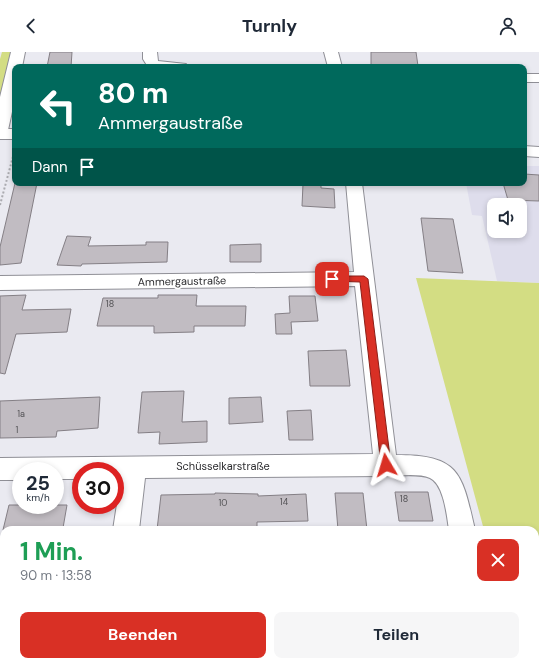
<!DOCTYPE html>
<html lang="de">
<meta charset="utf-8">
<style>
body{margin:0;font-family:"DM Sans",sans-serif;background:#f6f6f7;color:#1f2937;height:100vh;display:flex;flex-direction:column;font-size:15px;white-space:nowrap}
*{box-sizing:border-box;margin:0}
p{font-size:13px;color:#747a83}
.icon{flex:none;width:22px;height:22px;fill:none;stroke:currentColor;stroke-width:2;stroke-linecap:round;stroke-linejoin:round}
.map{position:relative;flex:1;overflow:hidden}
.sheet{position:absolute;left:0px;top:474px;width:539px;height:140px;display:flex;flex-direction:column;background:#fff;border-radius:12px 12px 0 0;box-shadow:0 2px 6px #0003}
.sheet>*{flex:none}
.guide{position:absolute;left:12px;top:12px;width:515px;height:122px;border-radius:8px;box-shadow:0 2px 6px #0003;background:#00695c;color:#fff;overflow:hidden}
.fabs{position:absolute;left:487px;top:146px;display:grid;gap:8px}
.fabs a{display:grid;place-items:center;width:40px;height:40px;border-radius:8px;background:#fff;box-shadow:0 2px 6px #0003;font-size:20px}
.speed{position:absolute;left:12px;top:410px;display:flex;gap:8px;font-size:20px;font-weight:700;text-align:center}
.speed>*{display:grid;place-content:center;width:52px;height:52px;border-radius:50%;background:#fff;box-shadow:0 2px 6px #0003;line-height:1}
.speed small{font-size:10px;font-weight:400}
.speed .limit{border:6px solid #d22;background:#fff;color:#111}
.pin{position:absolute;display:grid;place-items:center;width:34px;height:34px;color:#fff;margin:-17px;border-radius:8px;box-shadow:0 2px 6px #0006}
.me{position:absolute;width:44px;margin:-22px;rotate:353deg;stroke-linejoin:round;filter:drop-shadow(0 0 3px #0008)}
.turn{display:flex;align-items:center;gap:14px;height:84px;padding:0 20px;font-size:18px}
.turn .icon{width:52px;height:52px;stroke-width:2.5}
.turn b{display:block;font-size:28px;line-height:34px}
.then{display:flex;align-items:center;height:38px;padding:0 20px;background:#0003;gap:8px;font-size:15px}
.round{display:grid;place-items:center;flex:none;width:42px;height:42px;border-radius:8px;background:#f6f6f7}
.head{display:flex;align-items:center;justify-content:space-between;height:68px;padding:0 20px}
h1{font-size:24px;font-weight:700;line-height:30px;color:#1e9e55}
.cta{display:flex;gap:8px;margin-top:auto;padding:8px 20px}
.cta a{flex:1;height:46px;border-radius:8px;background:#d93025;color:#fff;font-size:16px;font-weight:700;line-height:46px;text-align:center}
.cta a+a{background:#f6f6f7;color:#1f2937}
header{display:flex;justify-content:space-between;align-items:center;height:52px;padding:0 20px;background:#fff;font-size:18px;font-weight:700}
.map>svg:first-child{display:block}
.built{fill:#deddec;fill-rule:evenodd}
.green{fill:#d3dd83}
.building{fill:#c1bcc2;stroke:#847f85}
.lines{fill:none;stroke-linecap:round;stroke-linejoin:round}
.street-casing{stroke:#8f8f96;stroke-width:2}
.secondary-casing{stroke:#8f8f96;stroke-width:2}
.path{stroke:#ababb0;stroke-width:2;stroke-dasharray:2 2;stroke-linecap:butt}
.street{fill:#fff;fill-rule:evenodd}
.secondary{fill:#fff;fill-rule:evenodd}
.route{fill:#d93025;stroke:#8d1f18}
.labels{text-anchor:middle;stroke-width:3.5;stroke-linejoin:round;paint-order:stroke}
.number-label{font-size:9px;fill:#525154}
.street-label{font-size:11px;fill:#2d2d30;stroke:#fff}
</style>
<header><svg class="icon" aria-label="back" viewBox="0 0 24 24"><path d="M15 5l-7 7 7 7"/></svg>Turnly<svg class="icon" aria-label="person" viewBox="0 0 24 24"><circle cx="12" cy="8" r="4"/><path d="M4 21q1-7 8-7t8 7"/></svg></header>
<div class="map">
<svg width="539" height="614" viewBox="0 0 539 614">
<rect width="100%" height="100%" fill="#eaeaf1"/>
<path class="built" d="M 524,114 L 539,114 L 539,231 L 497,229 L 482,164 L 472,163 L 466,131 L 524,131 ZM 494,153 L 520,153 L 520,179 L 494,179 Z"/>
<g class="green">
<polygon points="2,0 14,0 0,54 0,7"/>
<polygon points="416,226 539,231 539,601 535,600 535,478 484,478"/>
</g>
<g class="building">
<polygon points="50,0 72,0 71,15 47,15"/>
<polygon points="371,0 416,0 418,14 371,13"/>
<polygon points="524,122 539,123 539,149 508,148 503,131 524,131"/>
<polygon points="15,131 37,131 21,211 0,213 0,195"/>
<polygon points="303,132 321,132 321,136 334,137 335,156 302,154"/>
<polygon points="421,166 453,167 463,221 428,219"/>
<polygon points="67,184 91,185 88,194 146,193 146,190 168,190 167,210 82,212 81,214 57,213"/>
<polygon points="261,192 261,210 230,210 230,193"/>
<polygon points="26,243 22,258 71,257 67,280 16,282 5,322 0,321 0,244"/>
<polygon points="158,243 197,243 196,254 246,254 245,274 194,274 194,280 154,281 154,274 97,274 103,246 158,246"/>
<polygon points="289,244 315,244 318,269 291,270 292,282 276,282 275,262 290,261"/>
<polygon points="346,298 350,334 310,334 308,299"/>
<polygon points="184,339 182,370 207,369 207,390 159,392 160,380 138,381 142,340"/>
<polygon points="100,345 98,376 57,379 56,385 0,386 0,349"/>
<polygon points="261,345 263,370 229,372 229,346"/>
<polygon points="311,358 313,388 289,388 287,359"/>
<polygon points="395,440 428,440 433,469 399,469"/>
<polygon points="215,441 258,442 258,444 306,442 308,469 257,470 257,477 196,475 195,478 157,478 161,443 215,442"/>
<polygon points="335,441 363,441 367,478 338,478"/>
<polygon points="9,453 67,453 63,476 3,478"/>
</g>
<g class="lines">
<g class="street-casing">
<g id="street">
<polygon points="143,0 157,0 158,9 186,12 188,15 148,15 143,7"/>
<polygon points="324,0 338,0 342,15 328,15"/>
<rect x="524" y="22" width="15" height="8"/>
<rect x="0" y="77" width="15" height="10"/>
<polygon points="524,94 539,95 539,105 524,104"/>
<path d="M 346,131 L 362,131 L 396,403 C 460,403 462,421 475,478 L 449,478 C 447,465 444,432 430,426 C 419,421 398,424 386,424 L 145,426 L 139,478 L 113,478 L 121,426 L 115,427 L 115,419 L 81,419 L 81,427 L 55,427 L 55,419 L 21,419 L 21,428 L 0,428 L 0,406 L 373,402 L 355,234 L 0,238 L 0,224 L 354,220 Z"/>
<polygon points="535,594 539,595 539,614 523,614 521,610 535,610"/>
<rect x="93" y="610" width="28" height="4"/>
<rect x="481" y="610" width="28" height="4"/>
</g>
</g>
<g class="secondary-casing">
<polygon id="secondary" points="11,0 25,0 22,15 15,15 15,46 8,78 6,81 0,83 0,45"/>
</g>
<polyline class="path" points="0,153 15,97"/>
<use href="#street" class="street"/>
<use href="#secondary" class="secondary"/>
</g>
<polygon class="route" points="332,224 364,224 368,227 391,413 390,416 386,418 382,416 381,413 360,230 329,229 328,227"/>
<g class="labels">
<g class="number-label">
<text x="110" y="255">18</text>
<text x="21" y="365">1a</text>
<text x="17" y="381">1</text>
<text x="404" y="450">18</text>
<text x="284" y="453">14</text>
<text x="223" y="454">10</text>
</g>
<g class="street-label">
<text transform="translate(182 229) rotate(-1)" y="4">Ammergaustraße</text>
<text x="223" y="418">Schüsselkarstraße</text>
</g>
</g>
</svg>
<div class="fabs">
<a><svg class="icon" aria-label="sound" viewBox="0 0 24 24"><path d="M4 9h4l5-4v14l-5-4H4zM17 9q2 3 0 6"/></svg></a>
</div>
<div class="speed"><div>25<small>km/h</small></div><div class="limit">30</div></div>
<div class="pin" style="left:332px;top:227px;background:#d93025"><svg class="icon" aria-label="arrive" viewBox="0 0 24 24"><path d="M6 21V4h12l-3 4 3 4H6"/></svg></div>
<svg class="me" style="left:386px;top:413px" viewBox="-20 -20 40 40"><path d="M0-17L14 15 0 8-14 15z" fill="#d93025" stroke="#fff" stroke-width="4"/></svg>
<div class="guide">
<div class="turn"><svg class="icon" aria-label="left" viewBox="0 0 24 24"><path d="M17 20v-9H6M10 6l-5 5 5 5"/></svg><div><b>80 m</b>Ammergaustraße</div></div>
<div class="then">Dann<svg class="icon" aria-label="arrive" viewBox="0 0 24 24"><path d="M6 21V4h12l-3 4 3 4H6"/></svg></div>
</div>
<section class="sheet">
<div class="head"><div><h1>1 Min.</h1><p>90 m · 13:58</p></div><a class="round" style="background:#d93025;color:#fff"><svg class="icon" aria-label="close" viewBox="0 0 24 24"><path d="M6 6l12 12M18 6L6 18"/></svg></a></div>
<div class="cta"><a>Beenden</a><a>Teilen</a></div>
</section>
</div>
